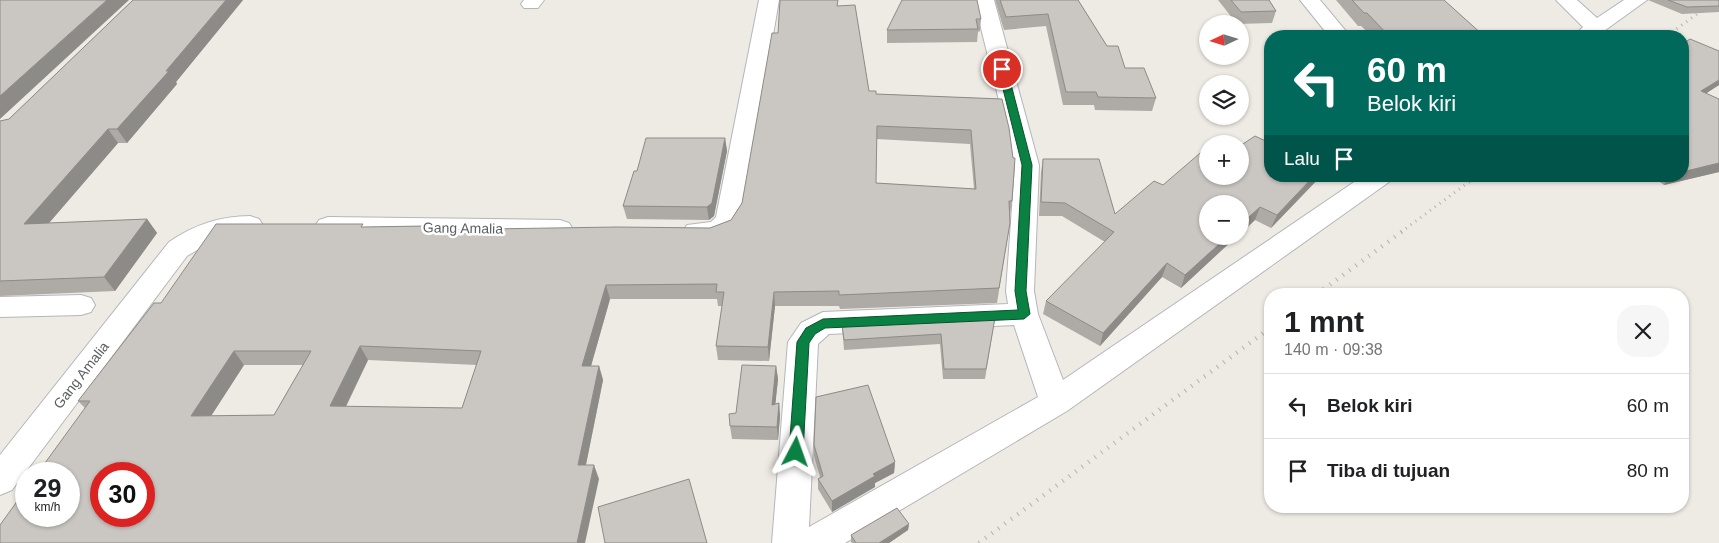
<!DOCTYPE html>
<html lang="id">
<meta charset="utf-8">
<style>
body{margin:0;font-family:Arial,sans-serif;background:#f6f6f6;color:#202124;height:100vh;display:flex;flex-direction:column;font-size:19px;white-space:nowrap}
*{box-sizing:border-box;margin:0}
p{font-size:16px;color:#757577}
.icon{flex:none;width:28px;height:28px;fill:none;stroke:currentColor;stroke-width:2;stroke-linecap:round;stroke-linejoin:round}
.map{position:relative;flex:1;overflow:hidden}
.panel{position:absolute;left:1264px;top:288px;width:425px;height:225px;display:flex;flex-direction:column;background:#fff;border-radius:20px;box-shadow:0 1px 4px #0004}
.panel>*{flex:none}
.banner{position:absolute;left:1264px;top:30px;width:425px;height:152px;border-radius:20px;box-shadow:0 1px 4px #0004;background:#00695c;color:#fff;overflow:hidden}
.needle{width:32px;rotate:266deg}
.fabs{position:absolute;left:1199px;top:15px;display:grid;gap:10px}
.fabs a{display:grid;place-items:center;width:50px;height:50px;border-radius:50%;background:#fff;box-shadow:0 1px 4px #0004;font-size:25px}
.speed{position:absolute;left:15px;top:462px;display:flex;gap:10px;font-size:25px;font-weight:700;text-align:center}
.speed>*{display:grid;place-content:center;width:65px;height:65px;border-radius:50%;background:#fff;box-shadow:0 1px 4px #0004;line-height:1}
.speed small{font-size:12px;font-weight:400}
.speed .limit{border:8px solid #d22;background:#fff;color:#111}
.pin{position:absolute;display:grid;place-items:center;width:42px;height:42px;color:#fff;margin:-21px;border:2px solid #fff;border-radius:50%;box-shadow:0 1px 5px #0007}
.me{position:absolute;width:55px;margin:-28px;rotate:4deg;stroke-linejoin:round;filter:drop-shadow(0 0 4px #0008)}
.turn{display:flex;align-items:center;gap:18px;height:105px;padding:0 20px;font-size:22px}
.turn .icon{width:65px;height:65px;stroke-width:2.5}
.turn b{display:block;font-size:35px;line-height:42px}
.then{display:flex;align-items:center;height:48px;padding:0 20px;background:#0003;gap:10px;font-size:19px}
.round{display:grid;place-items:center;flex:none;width:52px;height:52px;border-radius:20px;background:#f6f6f6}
.overview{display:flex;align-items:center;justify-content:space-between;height:85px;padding:0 20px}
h1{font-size:30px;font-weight:700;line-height:38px}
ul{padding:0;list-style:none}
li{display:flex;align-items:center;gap:15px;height:65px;padding:0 20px;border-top:1px solid #e0e0e0}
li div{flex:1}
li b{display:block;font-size:19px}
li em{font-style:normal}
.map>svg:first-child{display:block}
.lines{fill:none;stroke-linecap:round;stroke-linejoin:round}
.minor-casing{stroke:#b4b6ba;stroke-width:2}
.minor{fill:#fff;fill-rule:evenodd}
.rail-far1{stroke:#b2b3b4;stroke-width:3;stroke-dasharray:1 5;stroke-linecap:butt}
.rail{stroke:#b2b3b4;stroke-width:4.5;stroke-dasharray:1 7;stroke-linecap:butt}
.wall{fill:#aeaaa6;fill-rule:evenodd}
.shaded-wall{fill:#8d8b87}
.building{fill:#cac6c1;stroke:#8d8b87;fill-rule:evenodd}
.route{fill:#0b8043;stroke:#07532c}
.labels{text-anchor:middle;stroke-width:5;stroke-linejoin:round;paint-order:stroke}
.street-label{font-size:14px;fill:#5c6064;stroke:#fff}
</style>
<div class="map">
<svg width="1719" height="543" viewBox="0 0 1719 543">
<rect width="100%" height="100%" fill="#eeebe4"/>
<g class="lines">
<g class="minor-casing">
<g id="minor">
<polygon points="524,0 544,0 538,8 524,8 521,4"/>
<path d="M 759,0 L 779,0 L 742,217 C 732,239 709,243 687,237 L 683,231 L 687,225 L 711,222 L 716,217 Z"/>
<path d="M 974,0 L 994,0 L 1039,165 L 1034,291 L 1038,314 L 1063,380 L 1363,176 L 1392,176 L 1389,182 L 1067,411 L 845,543 L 772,543 L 788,342 L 801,323 L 823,312 L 1008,304 L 1006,291 L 1015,165 ZM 1014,325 L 1038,397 L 809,527 L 818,344 L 829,334 Z"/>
<polygon points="1300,0 1320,0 1350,36 1329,36"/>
<polygon points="1556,0 1577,0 1597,18 1624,0 1647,0 1597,36 1574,36 1583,27"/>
<path d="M 250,216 L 259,219 L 263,225 L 259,231 L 221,236 L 187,256 L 12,490 L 0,495 L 0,455 L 169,242 C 194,225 219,216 250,216 Z"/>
<polygon points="328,217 560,220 569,223 573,229 569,235 560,238 328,235 319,232 315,226 319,220"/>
<polygon points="81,295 91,298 95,305 91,312 81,315 0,317 0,297"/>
</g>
</g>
<use href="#minor" class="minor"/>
<g class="rail-far1">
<polyline points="1667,36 1716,0"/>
<polyline points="1401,232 1477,176"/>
</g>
<g class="rail">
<polyline points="1317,294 1403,231"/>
<polyline points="979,543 1270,328"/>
</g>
</g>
<g class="wall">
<polygon points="133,0 243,0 176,82 177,84 127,143 118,143 49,223 147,219 157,233 115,291 0,296 0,121 9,119"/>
<polygon points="995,0 1078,0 1107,46 1125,68 1156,98 1152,111 1095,110 1094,105 1063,105 1046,26 1004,30"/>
<polygon points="1218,0 1269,0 1276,11 1272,23 1237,24"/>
<polygon points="1336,0 1444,0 1484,36 1372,36 1361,26 1358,26"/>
<polygon points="1648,0 1719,0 1719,12 1682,14"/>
<path d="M 838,6 L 869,91 L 876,94 L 1002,99 L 1012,201 L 1010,215 L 1010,223 L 997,303 L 840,309 L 839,306 L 775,306 L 769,361 L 718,360 L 716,346 L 722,306 L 718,306 L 717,299 L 610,299 L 591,366 L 599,366 L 603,380 L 586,465 L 599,479 L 85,408 L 78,401 L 161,303 L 365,227 L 425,226 L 426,230 L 710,228 L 731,220 L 742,203 L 778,33 ZM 876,139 L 970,144 L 974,189 L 876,183 ZM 368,360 L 477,365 L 462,408 L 346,407 ZM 244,365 L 303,365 L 274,415 L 211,416 Z"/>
<polygon points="981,19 980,31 978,32 977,42 887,43 887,30"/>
<polygon points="1682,44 1719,51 1719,85 1706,93 1719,172 1664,185 1652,176 1682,176"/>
<polygon points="725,138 727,151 714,216 709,220 627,219 623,206 637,171"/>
<polygon points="1043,159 1115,214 1163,185 1208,176 1321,176 1271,228 1255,220 1240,234 1240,204 1208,236 1237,236 1181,288 1162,277 1100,346 1043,314 1046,301 1105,242 1062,216 1039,216 1041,172"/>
<polygon points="1568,176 1579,176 1573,179"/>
<polygon points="995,318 985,379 943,379 940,344 844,350 842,325"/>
<polygon points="776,366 778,379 775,404 779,403 780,416 778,440 732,439 730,426 736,413"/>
<polygon points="814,445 895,462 894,473 875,483 875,487 832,512 818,489 818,479 820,477 814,456"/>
<polygon points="909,524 908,530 889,543 852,543 851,542 851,535"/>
</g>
<g class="shaded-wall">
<polygon points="107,0 129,0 0,119 0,96"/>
<polygon points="226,0 243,0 176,82 177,84 127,143 117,129"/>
<polygon points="1719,80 1719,85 1693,102 1701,91"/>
<polygon points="108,129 118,143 36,238 24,224"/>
<polygon points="725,138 727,151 714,216 709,220 707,207"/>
<polygon points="1719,163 1719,172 1664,185 1670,176 1682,176 1682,172"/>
<polygon points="1314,176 1321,176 1271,228 1277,215"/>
<polygon points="1260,207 1255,220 1240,234 1240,225"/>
<polygon points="147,219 157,233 115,291 104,277"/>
<polygon points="1228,236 1237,236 1181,288 1185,275"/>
<polygon points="1167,263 1162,277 1100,346 1103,333"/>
<polygon points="606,285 610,299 587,380 582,366"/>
<polygon points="774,292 775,306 769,361 768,347"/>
<polygon points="360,346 368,360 339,420 330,406"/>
<polygon points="234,351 244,365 202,430 191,416"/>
<polygon points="599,366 603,380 583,479 578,465"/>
<polygon points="776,366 778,379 774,418 772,405"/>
<polygon points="779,403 780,416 778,440 777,427"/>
<polygon points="895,462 894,473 875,483 875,487 832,512 832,501 873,474"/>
<polygon points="594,465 599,479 585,543 577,543"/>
<polygon points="909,524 908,530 889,543 879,543"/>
</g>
<g class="building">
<polygon points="0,0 107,0 0,96"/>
<polygon points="133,0 226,0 166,71 169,71 117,129 108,129 24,224 147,219 104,277 0,281 0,121 9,119"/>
<path d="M 780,0 L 838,0 L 837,6 L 855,5 L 869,91 L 876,91 L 876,94 L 1002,99 L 1009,128 L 1013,158 L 1015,158 L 1012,201 L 1009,201 L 1010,223 L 999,288 L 839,295 L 839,291 L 774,292 L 768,347 L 716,346 L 724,292 L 716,292 L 717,284 L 606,285 L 582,366 L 599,366 L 578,465 L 594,465 L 577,543 L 0,543 L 0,525 L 26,489 L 26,516 L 69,516 L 69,474 L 37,474 L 90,401 L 78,401 L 154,303 L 161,303 L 216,224 L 363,224 L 361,227 L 425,226 L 423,230 L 617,227 L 710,228 L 731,220 L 742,203 L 772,33 L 778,33 ZM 877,126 L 971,130 L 976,189 L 876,183 ZM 360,346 L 481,351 L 462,408 L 330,406 ZM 234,351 L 311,351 L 274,415 L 191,416 ZM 101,474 L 144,474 L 144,516 L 101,516 Z"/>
<polygon points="902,0 977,0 981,19 976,19 978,29 887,30"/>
<polygon points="1000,0 1078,0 1107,46 1118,46 1125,68 1144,68 1156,98 1098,97 1096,92 1066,92 1048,14 1006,17"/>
<polygon points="1231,0 1269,0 1276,11 1241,12"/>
<polygon points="1352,0 1444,0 1484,36 1389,36 1367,13 1364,13"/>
<polygon points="1668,0 1719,0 1719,6 1687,7"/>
<polygon points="1690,39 1719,51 1719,80 1701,91 1719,99 1719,163 1682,172 1682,44"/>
<polygon points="1255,136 1270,143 1270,176 1314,176 1277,215 1260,207 1240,225 1240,204 1208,204 1208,236 1228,236 1185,275 1167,263 1103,333 1046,301 1114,232 1065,203 1041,202 1043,159 1099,159 1115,214 1154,181 1163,185 1206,148 1208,148 1208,176 1240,176 1240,146"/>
<polygon points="646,138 725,138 712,203 707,207 623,206 634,171 637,171"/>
<polygon points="995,318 986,369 944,369 941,334 844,340 842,325"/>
<polygon points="742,365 776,366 772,405 779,403 777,427 730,426 729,414 736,413"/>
<polygon points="868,385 895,462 873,474 875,476 832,501 818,479 823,476 814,445 816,397"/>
<polygon points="689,479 707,543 605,543 598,507"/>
<polygon points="897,508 909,524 879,543 856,543 851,535"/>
</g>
<polygon class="route" points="1002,66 1007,69 1032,165 1026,291 1030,314 1024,319 825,328 815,334 809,343 803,452 801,456 791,456 789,452 797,342 806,328 823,319 1018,310 1015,291 1022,165 998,69"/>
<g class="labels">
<g class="street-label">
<text transform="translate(463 228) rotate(1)" y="5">Gang Amalia</text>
<text transform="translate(81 375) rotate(-52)" y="5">Gang Amalia</text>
</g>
</g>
</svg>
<div class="fabs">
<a><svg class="needle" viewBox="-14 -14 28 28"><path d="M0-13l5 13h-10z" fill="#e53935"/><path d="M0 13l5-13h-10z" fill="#757577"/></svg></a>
<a><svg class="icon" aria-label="layers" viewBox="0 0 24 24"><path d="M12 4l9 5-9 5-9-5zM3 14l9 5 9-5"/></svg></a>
<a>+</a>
<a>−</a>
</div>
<div class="speed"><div>29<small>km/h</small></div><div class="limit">30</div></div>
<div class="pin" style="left:1002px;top:69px;background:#d93025"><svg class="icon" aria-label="arrive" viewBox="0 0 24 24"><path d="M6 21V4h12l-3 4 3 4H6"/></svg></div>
<svg class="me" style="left:796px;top:452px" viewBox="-20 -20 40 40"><path d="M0-17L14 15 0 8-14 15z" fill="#0b8043" stroke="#fff" stroke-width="4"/></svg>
<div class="banner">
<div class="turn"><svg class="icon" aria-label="left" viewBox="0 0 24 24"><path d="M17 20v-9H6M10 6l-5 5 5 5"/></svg><div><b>60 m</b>Belok kiri</div></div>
<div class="then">Lalu<svg class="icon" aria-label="arrive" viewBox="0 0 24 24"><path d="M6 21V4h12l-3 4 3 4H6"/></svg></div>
</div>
<section class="panel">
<div class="overview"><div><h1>1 mnt</h1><p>140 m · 09:38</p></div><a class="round"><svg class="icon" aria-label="close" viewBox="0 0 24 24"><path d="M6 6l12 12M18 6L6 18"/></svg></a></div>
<ul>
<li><svg class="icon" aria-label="left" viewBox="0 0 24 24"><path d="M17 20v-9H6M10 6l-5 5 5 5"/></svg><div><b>Belok kiri</b></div><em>60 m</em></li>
<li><svg class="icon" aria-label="arrive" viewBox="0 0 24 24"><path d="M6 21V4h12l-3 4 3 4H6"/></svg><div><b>Tiba di tujuan</b></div><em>80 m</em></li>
</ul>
</section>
</div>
